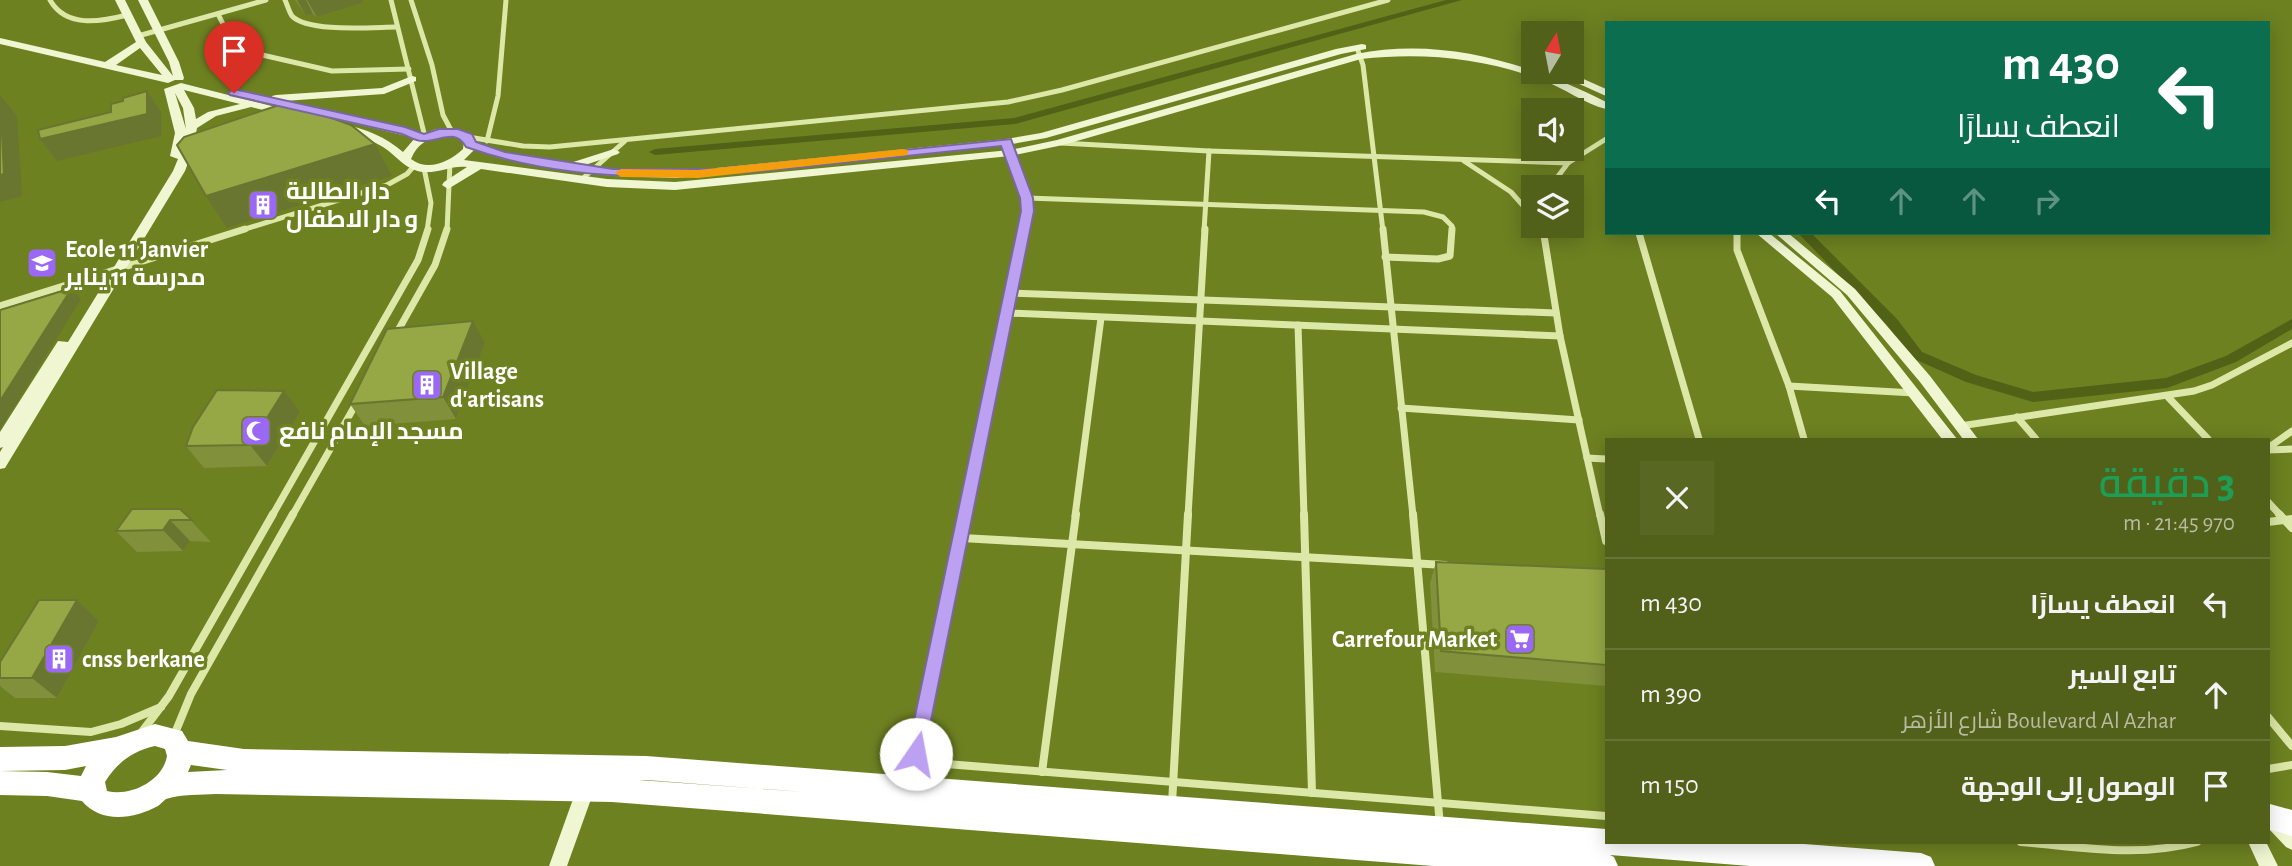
<!DOCTYPE html>
<html lang="ar">
<meta charset="utf-8">
<style>
body{margin:0;font-family:"Alegreya Sans",Cairo,sans-serif;background:#586722;color:#f1f3f6;direction:rtl;height:100vh;display:flex;flex-direction:column;font-size:26px;white-space:nowrap}
*{box-sizing:border-box;margin:0}
p{font-size:23px;color:#b5bca2}
.icon{flex:none;width:38px;height:38px;fill:none;stroke:currentColor;stroke-width:2;stroke-linecap:round;stroke-linejoin:round}
.map{position:relative;flex:1;overflow:hidden;direction:ltr}
.details{position:absolute;left:1605px;top:438px;width:665px;height:406px;display:flex;flex-direction:column;background:#526119;border-radius:0px;box-shadow:0 4px 18px #0003;direction:rtl}
.details>*{flex:none}
.guide{position:absolute;left:1605px;top:21px;width:665px;height:214px;border-radius:0px;box-shadow:0 4px 18px #0003;direction:rtl;background:#0b6e4f;color:#fff;overflow:hidden}
.needle{width:46px;rotate:10deg}
.buttons{position:absolute;left:1521px;top:21px;display:grid;gap:14px}
.buttons a{display:grid;place-items:center;width:63px;height:63px;border-radius:0px;background:#526119;box-shadow:0 4px 18px #0003;font-size:35px}
.pin{position:absolute;display:grid;place-items:center;width:60px;height:60px;color:#fff;margin:-72px -30px;border-radius:50% 50% 50% 0;rotate:-45deg;box-shadow:0 0 7px #0007}
.pin .icon{rotate:45deg}
.me{position:absolute;width:77px;margin:-38px;rotate:12deg;stroke-linejoin:round;filter:drop-shadow(0 0 5px #0008)}
.turn{display:flex;align-items:center;gap:24px;height:147px;padding:0 35px;font-size:32px}
.turn .icon{width:91px;height:91px;stroke-width:2.5}
.turn b{display:block;font-size:49px;line-height:60px}
.lanes{display:flex;align-items:center;height:66px;padding:0 35px;background:#0003;justify-content:center;gap:35px;direction:ltr}
.lanes .off{opacity:.35}
.round{display:grid;place-items:center;flex:none;width:74px;height:74px;border-radius:0px;background:#586722}
.overview{display:flex;align-items:center;justify-content:space-between;height:119px;padding:0 35px}
h1{font-size:42px;font-weight:600;line-height:52px;color:#1e9e55}
ul{padding:0;list-style:none}
li{display:flex;align-items:center;gap:21px;height:91px;padding:0 35px;border-top:2px solid #687538}
li div{flex:1}
li b{display:block;font-size:26px}
li em{font-style:normal}
.map>svg:first-child{display:block}
.lines{fill:none;stroke-linecap:round;stroke-linejoin:round}
.canal{fill:#516116;fill-rule:evenodd}
.street-far2{stroke:#dce8a7;stroke-width:5}
.street-far1{stroke:#dce8a7;stroke-width:7}
.street{stroke:#dce8a7;stroke-width:8}
.secondary{fill:#eff6d1;fill-rule:evenodd}
.highway{fill:#fff;fill-rule:evenodd}
.wall{fill:#80903b}
.shaded-wall{fill:#687630}
.building{fill:#95a845;stroke:#687630;stroke-width:2}
.route{fill:#bca0f2;stroke:#7a689d;stroke-width:2}
.slow{fill:#f59e0b}
.labels{text-anchor:middle;stroke-width:7;stroke-linejoin:round;paint-order:stroke}
.poi-label{font-size:24px;font-weight:bold;fill:#fff;stroke:#6d8121;text-anchor:start}
</style>
<div class="map">
<svg width="2292" height="866" viewBox="0 0 2292 866">
<rect width="100%" height="100%" fill="#6d8121"/>
<g class="lines">
<g class="canal">
<polygon points="1446,0 1462,0 1015,124 655,155 649,152 655,149 1014,118"/>
<polygon points="1798,233 1811,233 1897,319 1922,352 1976,375 2033,392 2166,378 2226,356 2292,319 2292,329 2236,362 2167,388 2033,402 1966,382 1912,358 1887,325"/>
</g>
<g class="street-far2">
<path d="M 50,0 C 66,28 100,22 127,15"/>
<path d="M 285,0 C 287,4 289,12 292,16 C 308,33 374,27 397,27"/>
<polyline points="391,0 425,137"/>
<polyline points="411,0 432,65 443,115 452,132"/>
<polyline points="218,14 233,44 249,52 332,71 409,69"/>
<polyline points="138,36 266,0"/>
<polyline points="1357,48 1363,65 1383,231"/>
<polyline points="468,137 523,146 550,147 1008,102 1062,90 1388,0"/>
<polyline points="487,141 498,96 506,0"/>
<polyline points="1006,142 1027,198 1023,231"/>
<polyline points="1061,143 1209,151 1568,163"/>
<polyline points="1464,161 1511,192 1533,217"/>
<polyline points="424,168 431,203 427,231"/>
<polyline points="581,180 625,141"/>
<polyline points="1550,187 1568,163 1606,139"/>
<polyline points="1027,198 1424,212 1443,217 1452,226 1452,231"/>
<polyline points="1542,226 1543,231"/>
<polyline points="239,231 387,185 407,174 414,166"/>
<polyline points="447,231 450,163"/>
<polyline points="1204,231 1209,151"/>
</g>
<g class="street-far1">
<polyline points="1383,229 1413,516"/>
<polyline points="1543,229 1560,336 1600,516"/>
<polyline points="1639,233 1699,439"/>
<polyline points="1737,233 1737,250 1789,386 1804,439"/>
<polyline points="1385,257 1438,259 1450,256 1452,229"/>
<polyline points="1012,293 1556,313"/>
<polyline points="0,306 245,229"/>
<polyline points="1008,313 1560,336"/>
<polyline points="1298,325 1304,516"/>
<polyline points="396,334 435,265 447,229"/>
<polyline points="1789,386 1914,393"/>
<polyline points="2168,397 2208,439"/>
<polyline points="1401,408 1579,420"/>
<polyline points="2017,417 2036,439"/>
<polyline points="1960,426 2194,391 2212,385 2292,343"/>
<polyline points="2268,448 2292,431"/>
<polyline points="2268,450 2292,449"/>
<polyline points="1587,458 1606,459"/>
<polyline points="2268,502 2281,516"/>
<polyline points="272,516 418,260 428,229"/>
<polyline points="292,516 357,402"/>
<polyline points="966,516 1023,229"/>
<polyline points="1075,516 1101,318"/>
<polyline points="1188,516 1205,229"/>
</g>
<g class="street">
<polyline points="966,514 917,758 921,762 1606,816"/>
<polyline points="1304,514 1312,793"/>
<polyline points="1413,514 1440,826"/>
<polyline points="1600,514 1606,541"/>
<polyline points="2279,514 2292,528"/>
<polyline points="2268,522 2292,519"/>
<polyline points="962,538 1445,565"/>
<polyline points="2268,717 2292,746"/>
<polyline points="0,726 91,732 121,724 161,707"/>
<polyline points="141,733 169,696 273,514"/>
<polyline points="173,738 191,694 293,514"/>
<polyline points="2268,769 2292,765"/>
<polyline points="1042,772 1076,514"/>
<polyline points="1172,804 1188,514"/>
<path d="M 2021,842 C 2081,847 2138,858 2197,842"/>
</g>
<g class="secondary">
<path d="M 115,0 L 125,0 L 146,42 L 173,76 L 169,62 L 138,0 L 148,0 L 179,62 L 184,78 L 183,80 L 175,80 L 168,83 L 0,44 L 0,38 L 105,62 L 136,42 ZM 140,48 L 162,75 L 116,65 Z"/>
<path d="M 1362,44 L 1366,45 L 1366,49 L 1341,54 L 1046,138 L 1006,145 L 676,178 L 613,176 L 564,170 L 503,159 L 475,149 L 464,160 L 607,179 L 675,182 L 1010,150 L 1057,140 L 1356,54 C 1443,36 1531,64 1606,102 L 1606,109 C 1585,104 1564,88 1542,80 C 1483,58 1424,52 1361,59 L 1063,145 L 1010,156 L 675,190 L 607,187 L 481,169 L 448,189 L 442,185 L 444,182 L 467,167 C 452,165 440,173 424,172 C 406,171 397,156 383,147 C 369,138 351,136 339,127 L 344,124 C 365,129 386,137 403,152 L 415,138 L 272,104 L 271,102 L 272,96 L 276,95 L 382,88 L 412,76 L 416,77 L 416,81 L 384,94 L 284,101 L 405,128 C 410,129 417,133 422,133 C 423,134 432,131 433,130 C 448,127 468,128 475,142 L 506,153 L 567,164 L 614,149 L 620,152 L 618,154 L 582,166 L 613,170 L 676,172 L 1006,139 L 1041,133 L 1336,49 ZM 444,135 L 453,136 L 464,141 L 463,149 C 449,162 428,172 411,159 C 417,144 428,138 444,135 Z"/>
<polygon points="1570,73 1606,89 1606,96 1566,78 1565,76"/>
<path d="M 181,83 L 291,111 L 292,113 L 287,116 L 251,107 L 216,116 L 197,128 L 193,149 L 185,171 L 5,468 L 0,469 L 0,452 L 3,447 L 0,448 L 0,432 L 58,341 L 68,342 L 173,171 L 178,159 L 170,156 L 175,133 L 164,89 ZM 184,90 L 240,104 L 208,112 L 196,119 L 194,108 ZM 175,93 L 183,108 L 186,129 Z"/>
<polygon points="1756,233 1769,233 1840,291 1957,439 1942,439 1832,297"/>
<polygon points="1775,233 1788,233 1855,289 1930,376 1978,439 1963,439 1920,382 1847,295"/>
<polygon points="586,780 592,782 595,788 567,866 549,866 577,788 580,782"/>
<polygon points="2268,807 2274,809 2292,828 2292,850 2286,847 2268,828"/>
<polygon points="2248,842 2266,842 2278,866 2259,866"/>
</g>
<g class="highway">
<path d="M 155,724 L 182,731 L 188,741 L 244,749 L 646,756 L 1606,829 L 1606,842 L 1777,842 L 1921,853 L 1931,857 L 1935,866 L 1750,866 L 1610,855 L 1614,857 L 1618,866 L 1433,866 L 612,802 L 216,794 C 202,795 180,794 166,799 C 163,801 161,804 158,806 C 134,819 101,824 82,801 L 47,796 L 0,795 L 0,771 L 47,772 L 81,776 L 86,766 L 65,770 L 0,771 L 0,747 L 65,746 L 116,737 ZM 155,746 L 165,749 L 167,756 C 163,781 130,797 107,791 L 105,782 C 117,763 132,751 155,746 ZM 191,765 L 227,770 L 188,772 ZM 639,780 L 646,780 L 805,792 Z"/>
<polygon points="2270,804 2292,810 2292,836 2268,829"/>
</g>
</g>
<g class="wall">
<polygon points="295,0 362,0 363,3 317,17 313,14 306,16"/>
<polygon points="485,343 456,419 365,426 350,404"/>
<polygon points="300,412 267,466 204,468 186,446"/>
<polygon points="180,509 211,542 190,541 183,551 137,552 116,531"/>
<polygon points="1436,562 1606,569 1606,686 1435,672 1430,583"/>
<polygon points="77,600 99,621 57,698 15,698 0,686 0,662"/>
</g>
<g class="shaded-wall">
<polygon points="297,0 306,0 313,14 306,16"/>
<polygon points="307,0 362,0 363,3 317,17"/>
<polygon points="147,91 161,112 161,136 57,161 40,139 147,114"/>
<polygon points="0,95 17,116 22,196 0,202"/>
<polygon points="375,144 392,176 227,228 206,196"/>
<polygon points="72,288 81,299 0,430 0,401"/>
<polygon points="473,321 485,343 456,419 443,397"/>
<polygon points="284,391 300,412 267,466 250,445"/>
<polygon points="170,520 190,541 183,551 163,530"/>
<polygon points="77,600 99,621 57,698 32,678"/>
</g>
<g class="building">
<polygon points="147,91 147,114 40,139 38,130 111,112 111,104 123,101 123,98"/>
<polygon points="0,95 4,174 0,175"/>
<polygon points="279,105 326,116 351,125 375,144 206,196 177,145 184,137"/>
<polygon points="72,288 0,401 0,310"/>
<polygon points="473,321 443,397 350,404 387,329"/>
<polygon points="217,390 284,391 250,445 186,446 193,427"/>
<polygon points="132,509 180,509 192,520 170,520 163,530 116,531"/>
<polygon points="1436,562 1606,569 1606,665 1441,651"/>
<polygon points="39,600 77,600 32,678 0,678 0,662"/>
</g>
<path class="route" d="M 234,89 L 405,127 L 424,134 L 439,129 L 458,129 L 472,134 L 476,142 L 505,152 L 613,169 L 718,169 L 1011,139 L 1033,198 L 1034,211 L 923,760 L 916,763 L 910,760 L 907,754 L 1021,211 L 1020,198 L 1001,146 C 941,152 881,159 821,165 C 703,178 580,188 466,147 C 456,128 441,141 424,141 C 417,142 408,136 402,134 L 230,95 L 228,93 Z"/>
<polygon class="slow" points="903,149 908,150 908,155 698,178 621,177 615,173 621,169 698,170"/>
<defs>
<g id="building-square" transform="scale(1.575)"><rect x="-9" y="-9" width="18" height="18" rx="4" fill="#9a68f5" stroke="#6d8121"/><path d="M-4-6H4V6H1V3H-1V6H-4ZM-2.5-4.3h1.7v1.8h-1.7ZM.8-4.3h1.7v1.8H.8ZM-2.5-1h1.7V.8h-1.7ZM.8-1h1.7V.8H.8Z" fill="#fff"/></g>
<g id="school-square" transform="scale(1.575)"><rect x="-9" y="-9" width="18" height="18" rx="4" fill="#9a68f5" stroke="#6d8121"/><path d="M0-5L7-2L0 1L-7-2ZM-4 1L0 2.5L4 1V4Q0 6-4 4Z" fill="#fff"/></g>
<g id="mosque-square" transform="scale(1.575)"><rect x="-9" y="-9" width="18" height="18" rx="4" fill="#9a68f5" stroke="#6d8121"/><path d="M3.5-4.9A6 6 0 1 0 3.5 4.9A5 5 0 1 1 3.5-4.9Z" fill="#fff"/></g>
<g id="supermarket-square" transform="scale(1.575)"><rect x="-9" y="-9" width="18" height="18" rx="4" fill="#9a68f5" stroke="#6d8121"/><path d="M-6-5.5h2.5l.6 2H6L4.5 2H-2.5L-4.4-4H-6ZM-1.5 3.2a1.3 1.3 0 1 0 .1 0ZM3 3.2a1.3 1.3 0 1 0 .1 0Z" fill="#fff"/></g>
</defs>
<g fill-rule="evenodd">
<use href="#building-square" x="263" y="205"/>
<use href="#school-square" x="42" y="263"/>
<use href="#building-square" x="427" y="385"/>
<use href="#mosque-square" x="256" y="431"/>
<use href="#supermarket-square" x="1520" y="639"/>
<use href="#building-square" x="59" y="659"/>
</g>
<g class="labels">
<g class="poi-label">
<text x="286" y="199">دار الطالبة<tspan x="286" dy="28">و دار الاطفال</tspan></text>
<text x="65" y="257">Ecole 11 Janvier<tspan x="65" dy="28">مدرسة 11 يناير</tspan></text>
<text x="450" y="379">Village<tspan x="450" dy="28">d'artisans</tspan></text>
<text x="279" y="439">مسجد الإمام نافع</text>
<text x="1497" y="647" text-anchor="end">Carrefour Market</text>
<text x="82" y="667">cnss berkane</text>
</g>
</g>
</svg>
<div class="buttons">
<a><svg class="needle" viewBox="-14 -14 28 28"><path d="M0-13l5 13h-10z" fill="#e53935"/><path d="M0 13l5-13h-10z" fill="#b5bca2"/></svg></a>
<a><svg class="icon" aria-label="sound" viewBox="0 0 24 24"><path d="M4 9h4l5-4v14l-5-4H4zM17 9q2 3 0 6"/></svg></a>
<a><svg class="icon" aria-label="layers" viewBox="0 0 24 24"><path d="M12 4l9 5-9 5-9-5zM3 14l9 5 9-5"/></svg></a>
</div>
<div class="pin" style="left:234px;top:93px;background:#d93025"><svg class="icon" aria-label="arrive" viewBox="0 0 24 24"><path d="M6 21V4h12l-3 4 3 4H6"/></svg></div>
<svg class="me" style="left:916px;top:754px" viewBox="-20 -20 40 40"><circle r="19" fill="#fff"/><path d="M0-13L10 11 0 6-10 11z" fill="#bca0f2"/></svg>
<div class="guide">
<div class="turn"><svg class="icon" aria-label="left" viewBox="0 0 24 24"><path d="M17 20v-9H6M10 6l-5 5 5 5"/></svg><div><b>430 m</b>انعطف يسارًا</div></div>
<div class="lanes"><svg class="icon" aria-label="left" viewBox="0 0 24 24"><path d="M17 20v-9H6M10 6l-5 5 5 5"/></svg><svg class="icon off" aria-label="ahead" viewBox="0 0 24 24"><path d="M12 20V5M6 11l6-6 6 6"/></svg><svg class="icon off" aria-label="ahead" viewBox="0 0 24 24"><path d="M12 20V5M6 11l6-6 6 6"/></svg><svg class="icon off" aria-label="right" viewBox="0 0 24 24"><path d="M7 20v-9h11M14 6l5 5-5 5"/></svg></div>
</div>
<section class="details">
<div class="overview"><div><h1>3 دقيقة</h1><p>970 m · 21:45</p></div><a class="round"><svg class="icon" aria-label="close" viewBox="0 0 24 24"><path d="M6 6l12 12M18 6L6 18"/></svg></a></div>
<ul>
<li><svg class="icon" aria-label="left" viewBox="0 0 24 24"><path d="M17 20v-9H6M10 6l-5 5 5 5"/></svg><div><b>انعطف يسارًا</b></div><em>430 m</em></li>
<li><svg class="icon" aria-label="ahead" viewBox="0 0 24 24"><path d="M12 20V5M6 11l6-6 6 6"/></svg><div><b>تابع السير</b><p>Boulevard Al Azhar شارع الأزهر</p></div><em>390 m</em></li>
<li><svg class="icon" aria-label="arrive" viewBox="0 0 24 24"><path d="M6 21V4h12l-3 4 3 4H6"/></svg><div><b>الوصول إلى الوجهة</b></div><em>150 m</em></li>
</ul>
</section>
</div>
